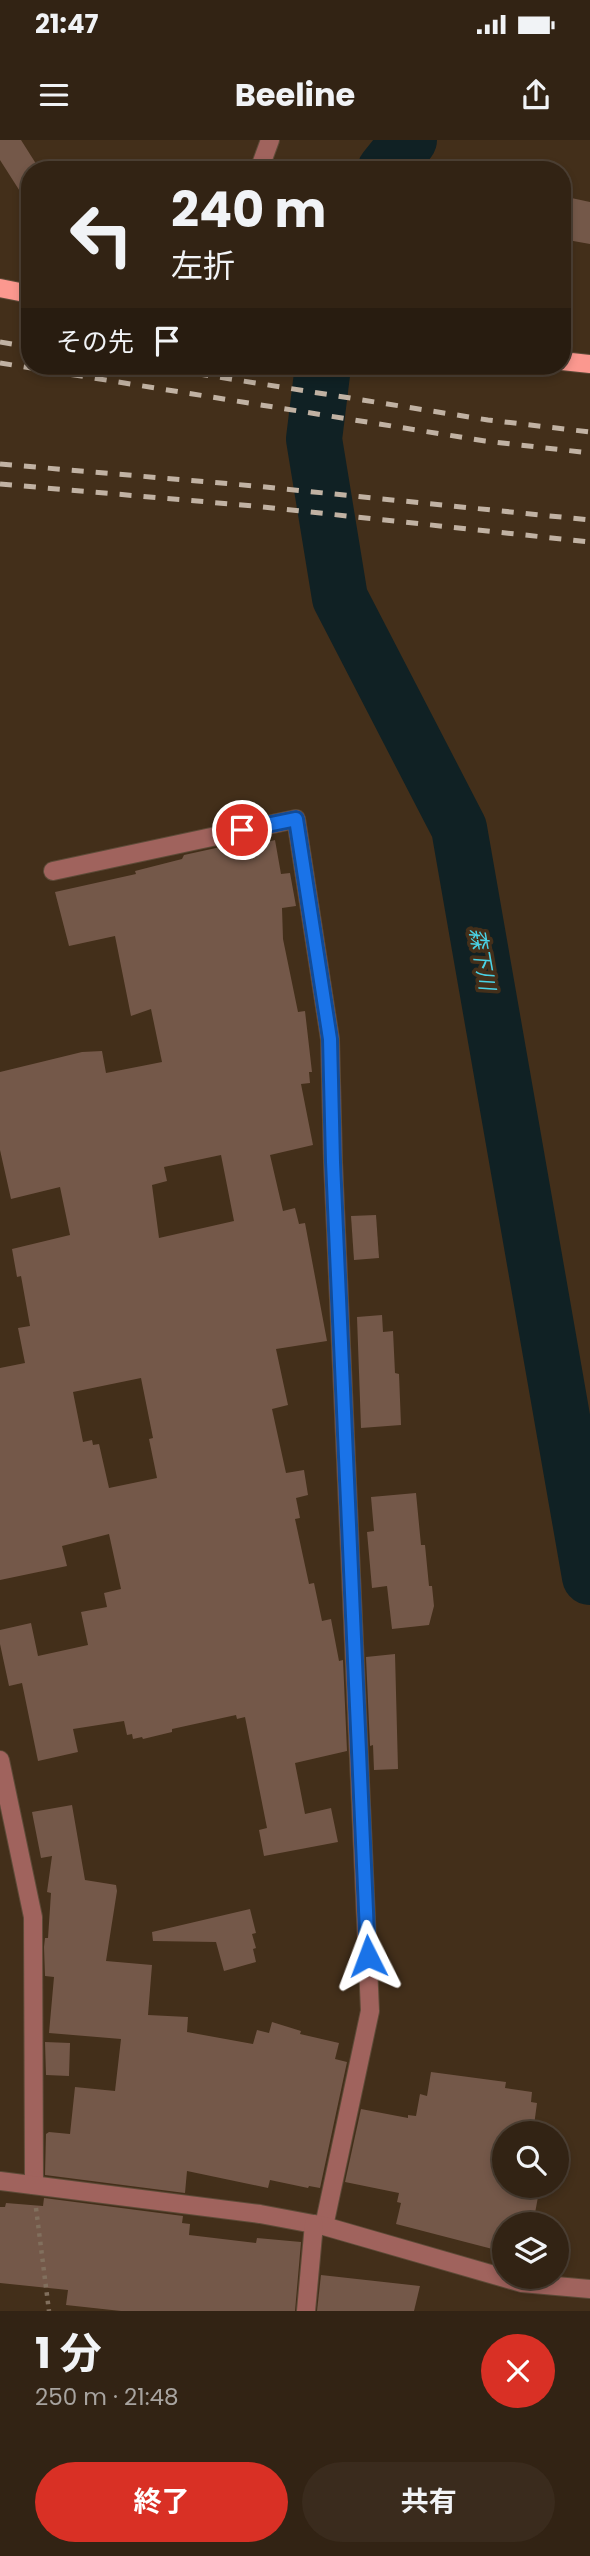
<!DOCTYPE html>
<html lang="ja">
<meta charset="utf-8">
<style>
body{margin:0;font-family:Poppins,"Noto Sans JP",sans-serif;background:#3a2b1d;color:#f1f3f6;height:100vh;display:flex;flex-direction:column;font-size:26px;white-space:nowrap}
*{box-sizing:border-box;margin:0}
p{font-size:23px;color:#a8a4a0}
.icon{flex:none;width:38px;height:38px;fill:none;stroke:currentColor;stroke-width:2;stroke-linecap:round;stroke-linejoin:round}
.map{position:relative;height:2171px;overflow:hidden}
.sheet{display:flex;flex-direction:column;background:#322314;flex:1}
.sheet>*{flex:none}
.top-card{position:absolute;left:21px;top:21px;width:550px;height:214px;border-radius:28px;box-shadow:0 4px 10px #0003,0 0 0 2px #4d4034;background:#322314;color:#f1f3f6;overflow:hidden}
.tools{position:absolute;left:492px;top:1981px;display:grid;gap:14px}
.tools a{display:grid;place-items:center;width:77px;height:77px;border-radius:50%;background:#322314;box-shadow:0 4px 10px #0003,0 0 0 2px #4d4034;font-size:35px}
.pin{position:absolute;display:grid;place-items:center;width:60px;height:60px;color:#fff;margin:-30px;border:4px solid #fff;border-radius:50%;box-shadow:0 2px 7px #0007}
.me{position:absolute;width:77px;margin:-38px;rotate:357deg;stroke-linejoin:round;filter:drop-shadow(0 0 5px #0008)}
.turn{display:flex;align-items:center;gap:24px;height:147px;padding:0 35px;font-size:32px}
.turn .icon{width:91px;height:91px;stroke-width:2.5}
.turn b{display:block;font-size:49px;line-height:60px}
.then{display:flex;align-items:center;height:66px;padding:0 35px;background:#0003;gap:14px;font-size:26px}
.round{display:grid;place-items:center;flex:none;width:74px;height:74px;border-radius:37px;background:#3a2b1d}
.overview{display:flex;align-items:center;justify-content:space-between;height:119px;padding:0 35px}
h1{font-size:42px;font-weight:700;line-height:52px}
.cta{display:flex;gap:14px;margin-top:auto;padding:14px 35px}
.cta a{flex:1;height:80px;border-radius:42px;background:#d93025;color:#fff;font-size:28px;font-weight:700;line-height:80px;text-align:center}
.cta a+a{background:#3a2b1d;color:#f1f3f6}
.status{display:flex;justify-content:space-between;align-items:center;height:49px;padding:0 35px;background:#322314;direction:ltr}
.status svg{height:19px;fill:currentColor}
header{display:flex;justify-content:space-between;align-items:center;height:91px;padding:0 35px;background:#322314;font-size:32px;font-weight:700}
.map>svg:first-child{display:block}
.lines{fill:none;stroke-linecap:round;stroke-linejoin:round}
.river{stroke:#102124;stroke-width:56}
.building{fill:#745849;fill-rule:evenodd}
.minor-casing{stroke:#5e4b38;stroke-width:20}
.major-casing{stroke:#5e4b38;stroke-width:20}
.path{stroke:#816f5d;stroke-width:4.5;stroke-dasharray:3.5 5;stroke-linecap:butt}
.minor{stroke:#a0635d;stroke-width:18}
.major{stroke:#fb988f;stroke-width:18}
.rail{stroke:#c1b2a3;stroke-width:5;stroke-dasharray:12 12;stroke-linecap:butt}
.route-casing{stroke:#114b97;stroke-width:18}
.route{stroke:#1a73e8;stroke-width:12}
.labels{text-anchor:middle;stroke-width:7;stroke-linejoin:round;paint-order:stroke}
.water-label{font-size:21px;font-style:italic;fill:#4ad3e6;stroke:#432f1a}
</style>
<div class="status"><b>21:47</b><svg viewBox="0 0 49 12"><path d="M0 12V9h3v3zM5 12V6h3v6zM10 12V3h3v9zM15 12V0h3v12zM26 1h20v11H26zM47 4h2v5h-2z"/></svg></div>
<header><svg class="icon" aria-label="menu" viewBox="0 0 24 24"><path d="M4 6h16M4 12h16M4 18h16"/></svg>Beeline<svg class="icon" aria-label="share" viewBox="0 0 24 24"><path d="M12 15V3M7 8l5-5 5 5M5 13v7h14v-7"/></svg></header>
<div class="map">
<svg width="590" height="2171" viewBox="0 0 590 2171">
<rect width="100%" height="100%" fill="#432f1a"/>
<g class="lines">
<g class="river">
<polyline points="385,30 409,0"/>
<polyline points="323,226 314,299 340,458 459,688 590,1437"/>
</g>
</g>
<g class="building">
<polygon points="0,0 21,0 40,30 30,30 30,67 0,20"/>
<polygon points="562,56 590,62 590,104 562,99"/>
<path d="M 266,697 L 267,702 L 275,700 L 281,734 L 290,733 L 296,766 L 282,768 L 283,799 L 298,872 L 305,871 L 312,932 L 309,932 L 310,943 L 301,944 L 313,1005 L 270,1015 L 283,1071 L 295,1068 L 299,1084 L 305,1083 L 327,1201 L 276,1209 L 288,1265 L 272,1269 L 286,1333 L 304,1330 L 308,1355 L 296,1358 L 300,1378 L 295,1379 L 309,1444 L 314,1443 L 322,1481 L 331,1479 L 339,1521 L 343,1520 L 347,1611 L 295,1623 L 305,1674 L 331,1668 L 338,1702 L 264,1716 L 259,1690 L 267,1688 L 245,1577 L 237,1579 L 236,1575 L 172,1589 L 172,1592 L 143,1599 L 142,1597 L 133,1599 L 132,1594 L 127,1595 L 124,1581 L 73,1589 L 78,1612 L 38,1621 L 22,1543 L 9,1546 L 0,1504 L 0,1490 L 31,1483 L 38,1516 L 88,1505 L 81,1472 L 107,1467 L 104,1453 L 121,1449 L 109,1394 L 62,1406 L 67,1426 L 0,1440 L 0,1228 L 25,1223 L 18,1188 L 30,1186 L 21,1136 L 17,1137 L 12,1109 L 70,1095 L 60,1047 L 11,1059 L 0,1010 L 0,932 L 82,912 L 102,911 L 106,933 L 162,922 L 151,869 L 131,876 L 115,796 L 69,806 L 55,752 L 136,734 L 135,731 L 182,719 L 184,715 ZM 221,1015 L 234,1081 L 159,1098 L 152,1045 L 167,1041 L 164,1027 ZM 141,1238 L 153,1298 L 149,1299 L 157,1338 L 109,1348 L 99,1304 L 93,1305 L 92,1300 L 83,1302 L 73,1252 Z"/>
<polygon points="376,1075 379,1118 354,1120 351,1076"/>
<polygon points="382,1175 383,1192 393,1191 395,1233 399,1234 401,1285 361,1288 357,1177"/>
<polygon points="416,1353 421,1405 425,1405 429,1446 432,1446 434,1466 429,1485 392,1489 387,1446 372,1448 367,1392 374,1391 371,1357"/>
<polygon points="395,1514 398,1629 374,1630 373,1605 370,1606 366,1517"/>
<polygon points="72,1665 85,1740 116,1745 117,1751 106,1821 152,1825 148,1875 188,1877 187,1892 253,1904 257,1890 269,1893 272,1882 301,1891 300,1894 339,1903 335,1919 347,1922 320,2048 309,2046 308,2048 270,2040 268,2048 187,2031 185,2053 45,2035 46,1994 49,1992 70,1994 75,1947 115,1951 121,1899 49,1893 54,1837 45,1836 44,1807 45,1798 48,1798 51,1753 47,1752 52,1716 41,1718 32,1672"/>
<polygon points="250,1769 256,1793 252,1794 256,1808 253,1809 256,1822 224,1831 216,1802 153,1801 152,1792"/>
<polygon points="45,1902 70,1903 69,1936 46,1935"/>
<polygon points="431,1932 506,1942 505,1948 532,1952 531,1962 537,1963 533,1993 504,1993 504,2046 540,2046 533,2084 504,2084 504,2112 396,2084 401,2063 397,2062 399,2053 345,2042 361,1969 408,1978 408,1975 416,1976 420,1954 427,1956"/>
<polygon points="44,2058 183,2076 182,2083 190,2084 189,2095 256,2103 257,2098 301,2102 295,2171 121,2171 66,2165 68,2150 0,2143 0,2067 5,2067 6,2063 43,2066"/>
<polygon points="321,2135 420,2146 414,2171 317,2171"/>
</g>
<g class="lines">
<g class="minor-casing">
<g id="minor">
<polyline points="259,30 270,0"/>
<polyline points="53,731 296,679 330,899 333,1022 370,1871 324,2086"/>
<polyline points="0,1620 33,1777 34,2045"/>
<polyline points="0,2041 260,2074 324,2086 522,2143 590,2149"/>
<polyline points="306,2171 314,2084"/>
</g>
</g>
<g class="major-casing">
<g id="major">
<polyline points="0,148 30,154"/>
<polyline points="562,221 590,224"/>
</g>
</g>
<polyline class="path" points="36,2068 49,2171"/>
<use href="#minor" class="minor"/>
<use href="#major" class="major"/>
<g class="rail">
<polyline points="0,202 30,207"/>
<polyline points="0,223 485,301 590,313"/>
<polyline points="149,226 488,280 590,292"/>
<polyline points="0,324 255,346 590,380"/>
<polyline points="0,344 254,366 590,402"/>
</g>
</g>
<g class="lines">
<g class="route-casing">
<polyline id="route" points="242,690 296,679 330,899 333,1022 368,1816"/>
</g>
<use href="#route" class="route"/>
</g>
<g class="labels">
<g class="water-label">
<text transform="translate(482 819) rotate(80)" y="7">森下川</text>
</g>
</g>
</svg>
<div class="tools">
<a><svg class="icon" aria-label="search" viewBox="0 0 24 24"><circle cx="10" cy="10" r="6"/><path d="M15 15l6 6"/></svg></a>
<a><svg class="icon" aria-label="layers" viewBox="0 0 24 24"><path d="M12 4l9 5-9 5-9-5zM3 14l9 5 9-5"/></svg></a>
</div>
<div class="pin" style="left:242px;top:690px;background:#d93025"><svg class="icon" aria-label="arrive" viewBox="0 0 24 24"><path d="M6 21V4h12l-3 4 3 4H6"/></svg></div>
<svg class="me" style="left:368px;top:1816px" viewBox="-20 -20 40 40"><path d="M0-17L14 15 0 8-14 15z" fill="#1a73e8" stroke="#fff" stroke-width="4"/></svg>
<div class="top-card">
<div class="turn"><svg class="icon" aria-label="left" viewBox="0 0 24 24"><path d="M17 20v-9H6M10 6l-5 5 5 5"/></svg><div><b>240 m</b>左折</div></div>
<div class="then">その先<svg class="icon" aria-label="arrive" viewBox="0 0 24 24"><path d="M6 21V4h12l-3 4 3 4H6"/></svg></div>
</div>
</div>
<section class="sheet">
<div class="overview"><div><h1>1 分</h1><p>250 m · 21:48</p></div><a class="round" style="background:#d93025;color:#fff"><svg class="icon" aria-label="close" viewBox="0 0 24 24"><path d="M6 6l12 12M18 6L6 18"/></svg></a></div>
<div class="cta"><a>終了</a><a>共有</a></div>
</section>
